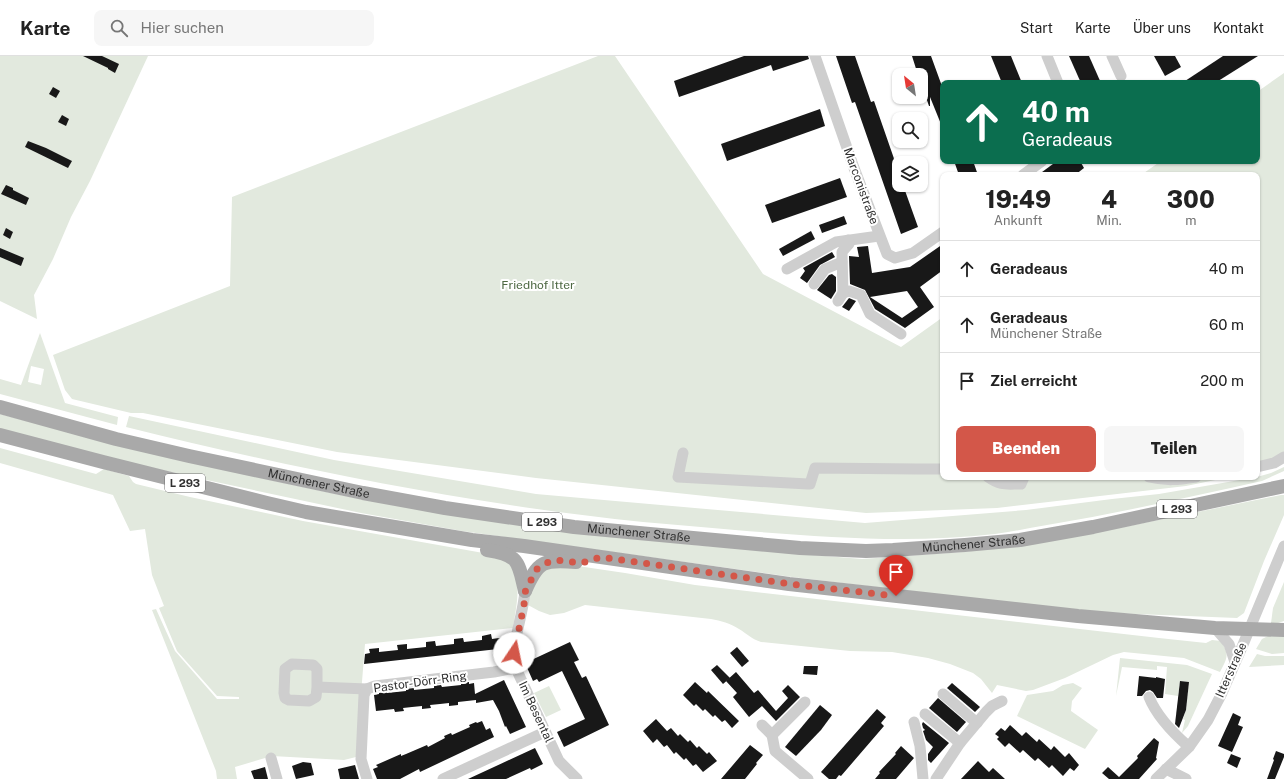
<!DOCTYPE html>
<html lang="de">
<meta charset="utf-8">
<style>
body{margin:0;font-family:"Public Sans",sans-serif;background:#f6f6f6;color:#222;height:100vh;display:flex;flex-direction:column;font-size:15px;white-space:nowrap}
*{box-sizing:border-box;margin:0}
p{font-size:13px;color:#767676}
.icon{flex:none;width:22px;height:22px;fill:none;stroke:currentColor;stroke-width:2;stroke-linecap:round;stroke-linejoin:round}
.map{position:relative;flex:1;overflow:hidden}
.panel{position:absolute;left:940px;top:116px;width:320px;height:308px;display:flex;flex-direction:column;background:#fff;border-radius:8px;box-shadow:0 1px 3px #0004}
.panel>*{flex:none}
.hud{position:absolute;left:940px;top:24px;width:320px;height:84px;border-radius:8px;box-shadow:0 1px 3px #0004;background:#0b6e4f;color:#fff;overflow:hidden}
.needle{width:26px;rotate:330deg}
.buttons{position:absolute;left:892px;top:12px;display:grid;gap:8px}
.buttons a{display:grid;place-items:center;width:36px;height:36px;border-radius:8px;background:#fff;box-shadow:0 1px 3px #0004;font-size:20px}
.pin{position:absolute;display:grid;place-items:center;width:34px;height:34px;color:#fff;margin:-41px -17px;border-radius:50% 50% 50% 0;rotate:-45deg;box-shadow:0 0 4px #0007}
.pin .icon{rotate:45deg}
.me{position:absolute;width:44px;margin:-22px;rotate:11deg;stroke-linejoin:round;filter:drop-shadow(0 0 3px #0008)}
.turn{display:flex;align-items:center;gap:14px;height:84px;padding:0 16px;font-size:18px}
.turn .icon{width:52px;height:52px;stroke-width:2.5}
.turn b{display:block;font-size:28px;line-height:34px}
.eta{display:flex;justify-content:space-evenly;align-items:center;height:68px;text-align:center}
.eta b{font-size:24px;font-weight:800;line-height:28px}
.cta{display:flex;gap:8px;margin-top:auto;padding:8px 16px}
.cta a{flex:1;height:46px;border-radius:8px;background:#d35749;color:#fff;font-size:16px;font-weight:800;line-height:46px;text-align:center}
.cta a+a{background:#f6f6f6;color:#222}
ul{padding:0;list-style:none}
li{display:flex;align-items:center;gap:12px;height:56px;padding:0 16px;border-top:1px solid #e0e0e0}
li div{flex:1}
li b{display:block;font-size:15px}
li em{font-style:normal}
header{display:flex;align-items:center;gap:24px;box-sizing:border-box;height:56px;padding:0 20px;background:#fff;border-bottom:1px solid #e0e0e0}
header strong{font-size:19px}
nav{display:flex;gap:22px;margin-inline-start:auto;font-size:14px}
.search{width:280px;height:36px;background:#f6f6f6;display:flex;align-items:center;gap:10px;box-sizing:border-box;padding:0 14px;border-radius:8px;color:#767676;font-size:15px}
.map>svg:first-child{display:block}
.green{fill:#e2e9de;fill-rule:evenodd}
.building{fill:#181818;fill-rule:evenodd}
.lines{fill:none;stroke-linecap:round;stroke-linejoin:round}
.minor{stroke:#cecece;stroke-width:11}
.major{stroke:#a9a9a9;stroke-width:14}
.route{stroke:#d35749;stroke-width:7;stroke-dasharray:0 12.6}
.labels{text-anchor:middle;stroke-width:4;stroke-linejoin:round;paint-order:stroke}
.shield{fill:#fff;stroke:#6f6f6f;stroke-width:1}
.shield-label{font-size:11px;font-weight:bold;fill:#313131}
.street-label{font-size:12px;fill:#313131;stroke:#fff}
.park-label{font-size:12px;fill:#4e6943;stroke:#fff}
</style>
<header>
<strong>Karte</strong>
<div class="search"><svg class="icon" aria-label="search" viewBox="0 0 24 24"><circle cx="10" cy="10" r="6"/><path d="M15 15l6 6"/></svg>Hier suchen</div>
<nav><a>Start</a><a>Karte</a><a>Über uns</a><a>Kontakt</a></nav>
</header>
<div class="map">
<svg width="1284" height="723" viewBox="0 0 1284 723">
<rect width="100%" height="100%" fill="#fff"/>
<g class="green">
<polygon points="0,0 148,0 90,125 71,161 53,203 34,239 37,263 0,245"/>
<polygon points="598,0 615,0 763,218 901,291 943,261 943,421 1230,421 1186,430 997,452 866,457 536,422 337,396 143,357 131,357 72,343 65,334 53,299 230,230 232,141"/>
<polygon points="1284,17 1284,406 1257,416 1257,119 1141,119 1161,105 1257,105 1257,36"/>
<path d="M 40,277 L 65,347 L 118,361 L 117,369 L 0,338 L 0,323 L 21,329 ZM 31,310 L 44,313 L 41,329 L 28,326 Z"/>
<polygon points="0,358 99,384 279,426 364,444 694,489 862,503 964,496 1119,472 1281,439 1284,439 1284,459 1264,505 1244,557 1237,562 1111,557 968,542 792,521 462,475 361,457 197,422 101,400 0,373"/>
<path d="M 129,360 L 334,404 L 536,438 L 865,467 L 1026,454 L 1112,443 L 1159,438 L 1257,421 L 1271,417 L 1284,411 L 1284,415 L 1262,425 C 1190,441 1119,457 1047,469 C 1029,472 1012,476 995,478 C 909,488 821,481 735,474 C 705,471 674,469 643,466 C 469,448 296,413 126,371 Z"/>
<path d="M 0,392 L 96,418 L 104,413 L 129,420 L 133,426 L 136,428 L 190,441 L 303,465 L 489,498 C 494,499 500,500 504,503 C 525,519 516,550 513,572 L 365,588 L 356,701 L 344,704 L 272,700 L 235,711 L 237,723 L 217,723 L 216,715 L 152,554 L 156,553 L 175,595 L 217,643 L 239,643 L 239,641 L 217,640 L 177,595 L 159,552 L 164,550 L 152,519 L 145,473 L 130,475 L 113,439 L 0,407 Z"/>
<path d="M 564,508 L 625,517 L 695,529 L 1159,582 L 1206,587 L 1212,584 L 1221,585 C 1230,599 1227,602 1220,616 L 1184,602 L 1124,596 L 1113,599 L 1065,622 L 1033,634 L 1026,635 L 997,629 L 992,637 L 981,623 L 973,617 L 950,608 L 928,602 L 892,596 L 850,595 L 761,586 C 752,583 747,578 739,573 C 730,567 721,565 711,563 L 585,549 L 564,557 L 550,559 L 539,555 L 528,549 L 531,530 L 545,513 Z"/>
<polygon points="1284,526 1284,565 1278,567 1271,567 1273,552"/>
<polygon points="1268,580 1284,580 1284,597 1272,598 1256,593 1262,583"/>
<polygon points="1257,598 1265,600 1284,600 1284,609 1249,611"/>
<polygon points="1120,602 1187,609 1212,618 1188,670 1182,677 1185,664 1183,663 1186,654 1189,626 1180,625 1178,640 1165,638 1167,611 1157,610 1157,614 1122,611 1116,640"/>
<polygon points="1073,627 1082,632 1072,645 1071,655 1098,674 1085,693 1017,660 1027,639 1053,635 1063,629"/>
<polygon points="549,630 561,654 546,661 534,637"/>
</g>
<g class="building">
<polygon points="83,0 102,0 119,8 115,17 108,13 108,12"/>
<polygon points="744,0 808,0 809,3 773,15 771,9 679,41 674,25"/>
<polygon points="836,0 855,0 871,46 874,45 899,117 899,129 903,129 918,171 901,178 855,46 852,47"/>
<polygon points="912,0 931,0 943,33 943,73 930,41 930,50 929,50 921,27 921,19 918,19"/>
<polygon points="991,0 1011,0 1022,27 1002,27"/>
<polygon points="1069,0 1089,0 1101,27 1081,27"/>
<polygon points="1154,0 1175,0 1181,11 1165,20"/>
<polygon points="1223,0 1258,0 1215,27 1182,27"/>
<polygon points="53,31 60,35 56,42 49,38"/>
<polygon points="820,53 825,70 727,105 721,88"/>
<polygon points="62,59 69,63 66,70 58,66"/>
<polygon points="28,85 46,92 72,105 68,112 25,91"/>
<polygon points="954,105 973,105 978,119 959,119"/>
<polygon points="1057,105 1080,105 1084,112 1075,119 1038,119"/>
<polygon points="840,122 847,141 772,167 765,149"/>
<polygon points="6,129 13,132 13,134 29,142 26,149 1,138"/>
<polygon points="844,160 847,168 822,177 819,169"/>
<polygon points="6,172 13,176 10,183 3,179"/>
<polygon points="811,175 815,183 783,200 779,193"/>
<path d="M 943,188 L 943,214 L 920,231 L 934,251 L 905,272 L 875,253 L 865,234 L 850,228 L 849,200 L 859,201 L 857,191 L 868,190 L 872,217 L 910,211 ZM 907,235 L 918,251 L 902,262 L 870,241 Z"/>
<polygon points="0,192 24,202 21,210 0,201"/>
<polygon points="832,196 835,201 820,209 807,227 800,222 805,215 803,212"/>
<polygon points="832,218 836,221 836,235 831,243 817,234 829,219"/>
<polygon points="849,242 856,245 849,255 842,251"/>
<polygon points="491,578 492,583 506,581 507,592 364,608 365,598 370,597 369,593 379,592 379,596 398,594 397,589 407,588 407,593 426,591 426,586 435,585 436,590 454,588 454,583 463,582 464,586 482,584 482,580"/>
<polygon points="570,586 579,604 574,606 582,622 586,620 609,669 564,691 557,676 585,663 562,615 539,626 537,623 533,625 525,607"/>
<polygon points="737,591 749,605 742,611 730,597"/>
<polygon points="717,609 730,622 723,628 711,614"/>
<polygon points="804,610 818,610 817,619 803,618"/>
<polygon points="736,616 754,637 758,634 776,655 788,642 782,635 788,629 800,641 776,665 762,650 749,661 733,641 737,637 726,625"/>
<polygon points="1139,620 1156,622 1156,621 1165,623 1163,642 1157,642 1153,636 1150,634 1146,635 1142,640 1137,640"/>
<polygon points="504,624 526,671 510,678 506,670 505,671 499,655 493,644 476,647 476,644 458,646 458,649 449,650 449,647 440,648 430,649 431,652 422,653 422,650 412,651 403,652 404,655 395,656 394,653 376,655 374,639 379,638 379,637 387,636 387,637 406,635 406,633 414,632 414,634 434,632 434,630 441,629 442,631 461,629 461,627 469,626 469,628 474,627 475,638"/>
<polygon points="1180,625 1189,626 1186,654 1179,672 1175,668"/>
<polygon points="695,626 707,637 708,635 739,665 732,672 725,664 722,666 715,659 713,661 705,653 703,655 696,648 694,650 683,639"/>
<polygon points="952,627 980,651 975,656 947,632"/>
<polygon points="938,642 966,666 957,676 929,652"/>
<polygon points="820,649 832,659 821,674 796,700 785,691"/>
<polygon points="877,653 886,661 881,667 884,670 841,720 839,719 836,723 829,723 821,716"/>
<polygon points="1233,657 1241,661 1238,669 1243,671 1232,696 1218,690"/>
<polygon points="656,663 667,675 671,672 678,680 680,678 688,686 690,684 697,692 699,690 707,698 709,696 717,705 703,716 696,708 693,710 686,702 684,704 676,696 674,698 667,689 664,691 657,683 653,687 643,675"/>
<polygon points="482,665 486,674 490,672 494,681 420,716 419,713 400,723 377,723 373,713 378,711 376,709 401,698 401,700 406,698 427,689 428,691 445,682 444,680 451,677 452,679 470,671 469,669 476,666 477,667"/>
<polygon points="923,666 949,687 931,707 928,704 928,698 933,691 926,684 923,675 925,674 923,672 922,668"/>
<polygon points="1010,669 1022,680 1026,676 1037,686 1039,683 1051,694 1054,690 1065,701 1069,697 1079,709 1074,715 1070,712 1063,720 1052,709 1049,712 1038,702 1035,705 1023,694 1020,697 1009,687 1005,691 997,683 999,681 995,678 1001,672 1005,675"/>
<polygon points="1154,682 1159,686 1156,702 1157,703 1139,723 1109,723 1102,717 1108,711 1119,721 1138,702 1137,700"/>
<polygon points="750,689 763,699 756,707 757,708 745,723 721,723"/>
<polygon points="901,690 914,702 896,723 875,723 880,717 879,716 896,698 895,697"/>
<polygon points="535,692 543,708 531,714 530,712 506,723 468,723"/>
<polygon points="1276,695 1284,698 1284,701 1275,723 1267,723 1274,704 1273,703"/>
<polygon points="1231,698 1241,702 1237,712 1227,707"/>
<polygon points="978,705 989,716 993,712 1005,723 961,723"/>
<polygon points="303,706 311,707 314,719 296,723 292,710"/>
<polygon points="355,709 359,723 340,723 338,713"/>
<polygon points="265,711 268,723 254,723 251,715"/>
</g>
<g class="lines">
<g class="minor">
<polyline points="815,0 854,112 887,198 895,202 913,197 943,176"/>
<polyline points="1047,0 1058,27"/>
<polyline points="1112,0 1121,20"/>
<polyline points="1023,119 1042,105"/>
<polyline points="787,213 836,186 879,180"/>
<polyline points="814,228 825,213 842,206"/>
<polyline points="843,237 849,235 861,239 870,258 901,278"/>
<polyline points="838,245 843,237 842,196 849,188 848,184"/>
<polyline points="683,397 678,421 808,428 810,428 815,412 917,413 943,413"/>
<polyline points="1257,411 1274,407 1284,401"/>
<path d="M 988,421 C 1001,430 1006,428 1021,428 L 1024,421"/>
<path d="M 1149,421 C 1166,425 1178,424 1196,421"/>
<path d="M 525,535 C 523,559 513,584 513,606 L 559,705 L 577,723"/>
<polyline points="1215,572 1229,588 1235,606"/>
<polyline points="317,631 317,613 313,609 292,608 285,613 284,637 285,642 289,644 309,645 316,641 317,631 367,633"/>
<polyline points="943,638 977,667"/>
<path d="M 1149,641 C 1157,661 1173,677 1189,691"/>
<polyline points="925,658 960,687"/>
<polyline points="914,666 920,690 923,723"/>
<polyline points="762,669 772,679 775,695 808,723"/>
<polyline points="772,679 805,646"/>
<polyline points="271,702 277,723"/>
<polyline points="1166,713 1186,723"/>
<polyline points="367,723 361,703 364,639 367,633 375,630 494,616 515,612"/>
<polyline points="443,723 545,676"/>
<polyline points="936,723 960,687 986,656 992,650 1002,645"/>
<polyline points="1156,723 1189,691 1208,664 1221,639 1242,591 1284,490"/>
</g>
<g class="major">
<path id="s1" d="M 0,351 L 116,383 L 189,400 L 363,437 L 445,452 L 574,471 L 800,492 L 866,495 L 893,494 L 965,489 L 1020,484 L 1093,471 L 1284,430"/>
<polyline points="0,379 103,406 267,447 306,456 472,484 524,490 789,528 1078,560 1215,572 1284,574"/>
<path d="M 487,494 C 520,499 518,506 525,535"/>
<path d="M 525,535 C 538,505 543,503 576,506"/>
</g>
</g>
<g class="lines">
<polyline class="route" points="514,597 524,549 525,536 536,514 540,510 549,506 556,504 582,507 601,501 790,528 896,540"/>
</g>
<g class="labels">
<g class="shield">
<rect x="165" y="418" width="40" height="18" rx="3"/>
<rect x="1157" y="444" width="40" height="18" rx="3"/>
<rect x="522" y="457" width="40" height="18" rx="3"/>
</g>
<g class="shield-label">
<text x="185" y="431">L 293</text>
<text x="1177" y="457">L 293</text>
<text x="542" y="470">L 293</text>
</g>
<g class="street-label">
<text transform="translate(861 130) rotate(70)" y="4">Marconistraße</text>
<text dy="4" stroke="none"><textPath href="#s1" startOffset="328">Münchener Straße</textPath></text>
<text dy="4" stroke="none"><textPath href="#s1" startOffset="652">Münchener Straße</textPath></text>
<text dy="4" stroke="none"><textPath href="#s1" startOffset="988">Münchener Straße</textPath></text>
<text transform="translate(1231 614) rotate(-66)" y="4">Itterstraße</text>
<text transform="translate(420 626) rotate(-8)" y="4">Pastor-Dörr-Ring</text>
<text transform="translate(536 656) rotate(65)" y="4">Im Besental</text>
</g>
<g class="park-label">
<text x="538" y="233">Friedhof Itter</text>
</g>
</g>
</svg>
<div class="buttons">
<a><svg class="needle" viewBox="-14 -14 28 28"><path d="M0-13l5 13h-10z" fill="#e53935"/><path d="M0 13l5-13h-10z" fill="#767676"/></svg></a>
<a><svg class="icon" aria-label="search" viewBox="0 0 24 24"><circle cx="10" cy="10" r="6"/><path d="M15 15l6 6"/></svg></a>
<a><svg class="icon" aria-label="layers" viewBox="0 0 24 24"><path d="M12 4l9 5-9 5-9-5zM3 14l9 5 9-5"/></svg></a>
</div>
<div class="pin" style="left:896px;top:540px;background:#d93025"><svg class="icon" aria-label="arrive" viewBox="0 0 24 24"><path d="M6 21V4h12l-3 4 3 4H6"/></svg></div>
<svg class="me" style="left:514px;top:597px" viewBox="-20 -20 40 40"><circle r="19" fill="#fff"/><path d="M0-13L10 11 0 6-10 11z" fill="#d35749"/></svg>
<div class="hud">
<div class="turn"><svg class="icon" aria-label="ahead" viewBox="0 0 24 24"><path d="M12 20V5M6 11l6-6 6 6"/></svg><div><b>40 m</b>Geradeaus</div></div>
</div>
<section class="panel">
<div class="eta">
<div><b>19:49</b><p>Ankunft</p></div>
<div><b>4</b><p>Min.</p></div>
<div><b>300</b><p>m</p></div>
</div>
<ul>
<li><svg class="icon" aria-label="ahead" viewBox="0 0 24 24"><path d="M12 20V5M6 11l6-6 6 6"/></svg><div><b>Geradeaus</b></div><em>40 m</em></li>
<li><svg class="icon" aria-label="ahead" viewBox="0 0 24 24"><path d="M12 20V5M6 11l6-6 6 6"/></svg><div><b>Geradeaus</b><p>Münchener Straße</p></div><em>60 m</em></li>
<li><svg class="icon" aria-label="arrive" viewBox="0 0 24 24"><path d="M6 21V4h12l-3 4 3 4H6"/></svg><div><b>Ziel erreicht</b></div><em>200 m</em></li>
</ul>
<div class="cta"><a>Beenden</a><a>Teilen</a></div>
</section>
</div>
